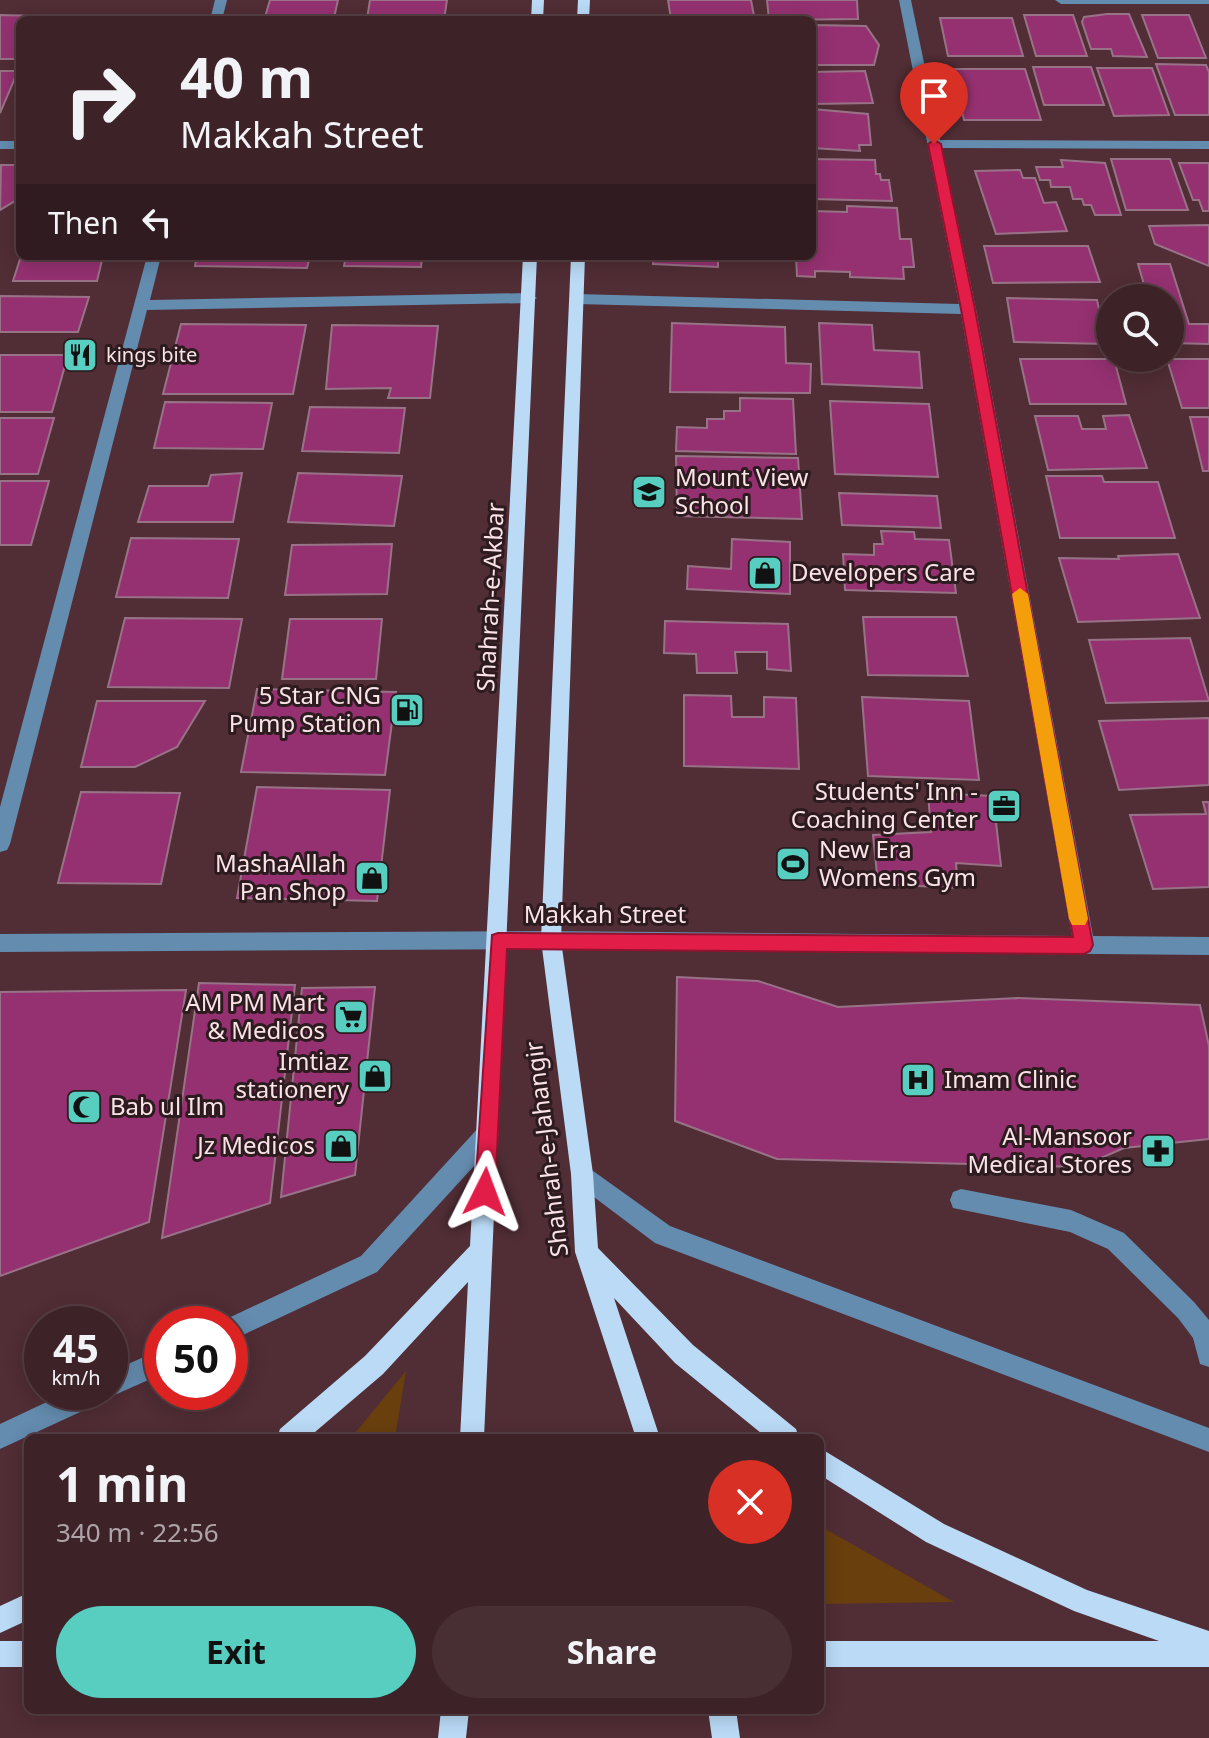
<!DOCTYPE html>
<meta charset="utf-8">
<style>
body{margin:0;font-family:"Noto Sans",sans-serif;background:#482f34;color:#f1f3f6;height:100vh;display:flex;flex-direction:column;font-size:30px;white-space:nowrap}
*{box-sizing:border-box;margin:0}
p{font-size:26px;color:#ada4a8}
.icon{flex:none;width:44px;height:44px;fill:none;stroke:currentColor;stroke-width:2;stroke-linecap:round;stroke-linejoin:round}
.map{position:relative;flex:1;overflow:hidden}
.sheet{position:absolute;left:24px;top:1434px;width:800px;height:280px;display:flex;flex-direction:column;background:#3d2228;border-radius:12px;box-shadow:0 4px 20px #0003,0 0 0 2px #563f45}
.sheet>*{flex:none}
.hud{position:absolute;left:16px;top:16px;width:800px;height:244px;border-radius:12px;box-shadow:0 4px 20px #0003,0 0 0 2px #563f45;background:#3d2228;color:#f1f3f6;overflow:hidden}
.buttons{position:absolute;left:1096px;top:284px;display:grid;gap:16px}
.buttons a{display:grid;place-items:center;width:88px;height:88px;border-radius:50%;background:#3d2228;box-shadow:0 4px 20px #0003,0 0 0 2px #563f45;font-size:40px}
.speed{position:absolute;left:24px;top:1306px;display:flex;gap:16px;font-size:40px;font-weight:700;text-align:center}
.speed>*{display:grid;place-content:center;width:104px;height:104px;border-radius:50%;background:#3d2228;box-shadow:0 4px 20px #0003,0 0 0 2px #563f45;line-height:1}
.speed small{font-size:20px;font-weight:400}
.speed .limit{border:12px solid #d22;background:#fff;color:#111}
.pin{position:absolute;display:grid;place-items:center;width:68px;height:68px;color:#fff;margin:-82px -34px;border-radius:50% 50% 50% 0;rotate:-45deg;box-shadow:0 0 8px #0007}
.pin .icon{rotate:45deg}
.me{position:absolute;width:88px;margin:-44px;rotate:3deg;stroke-linejoin:round;filter:drop-shadow(0 0 6px #0008)}
.turn{display:flex;align-items:center;gap:28px;height:168px;padding:0 32px;font-size:36px}
.turn .icon{width:104px;height:104px;stroke-width:2.5}
.turn b{display:block;font-size:56px;line-height:68px}
.then{display:flex;align-items:center;height:76px;padding:0 32px;background:#0003;gap:16px;font-size:30px}
.round{display:grid;place-items:center;flex:none;width:84px;height:84px;border-radius:42px;background:#482f34}
.head{display:flex;align-items:center;justify-content:space-between;height:136px;padding:0 32px}
h1{font-size:48px;font-weight:700;line-height:60px}
.button{display:flex;gap:16px;margin-top:auto;padding:16px 32px}
.button a{flex:1;height:92px;border-radius:48px;background:#58cec0;color:#111;font-size:32px;font-weight:700;line-height:92px;text-align:center}
.button a+a{background:#482f34;color:#f1f3f6}
.map>svg:first-child{display:block}
.green{fill:#693f0e}
.building{fill:#953171;stroke:#987387;stroke-width:2}
.lines{fill:none;stroke-linecap:round;stroke-linejoin:round}
.minor{fill:#648caf;fill-rule:evenodd}
.major{fill:#badaf6;fill-rule:evenodd}
.route{fill:#e11d48;stroke:#92132f;stroke-width:2}
.slow{fill:#f59e0b}
.labels{text-anchor:middle;stroke-width:6;stroke-linejoin:round;paint-order:stroke}
.far-poi-label{font-size:20px;fill:#fae2e6;stroke:#2c1b1f;text-anchor:start}
.poi-label{font-size:24px;fill:#fae2e6;stroke:#2c1b1f;text-anchor:end}
.street-label{font-size:24px;fill:#fae2e6;stroke:#2c1b1f}
</style>
<div class="map">
<svg width="1209" height="1738" viewBox="0 0 1209 1738">
<rect width="100%" height="100%" fill="#512d35"/>
<g class="green">
<polygon points="406,1371 395,1438 351,1438"/>
<polygon points="820,1526 954,1602 820,1604"/>
</g>
<g class="building">
<polygon points="270,0 338,0 334,18 265,17"/>
<polygon points="370,0 447,0 444,20 367,19"/>
<polygon points="668,0 751,0 754,16 671,19"/>
<polygon points="767,0 857,0 858,19 769,20"/>
<polygon points="1107,14 1129,14 1147,57 1113,56 1111,49 1091,49 1082,22 1084,17"/>
<polygon points="0,15 39,16 37,20 20,20 19,59 0,59"/>
<polygon points="1024,15 1073,15 1087,56 1036,56"/>
<polygon points="1142,15 1189,15 1206,58 1158,58"/>
<polygon points="49,16 104,17 103,20 47,20"/>
<polygon points="940,18 1012,18 1023,56 948,56"/>
<polygon points="812,25 866,26 879,45 874,65 812,65"/>
<polygon points="1156,64 1206,65 1209,72 1209,115 1175,115"/>
<polygon points="1033,67 1091,67 1104,105 1044,105"/>
<polygon points="1097,68 1152,68 1169,115 1114,116"/>
<polygon points="952,69 1025,69 1041,120 964,120"/>
<polygon points="0,71 18,71 0,113"/>
<polygon points="865,71 873,103 812,104 812,72"/>
<polygon points="812,109 868,114 871,145 859,145 860,151 812,148"/>
<polygon points="812,159 875,160 876,174 880,174 881,180 889,180 892,201 812,199"/>
<polygon points="1111,159 1170,159 1188,210 1126,210"/>
<polygon points="1061,160 1105,163 1121,215 1095,215 1091,205 1084,205 1082,199 1073,199 1070,187 1051,187 1050,180 1040,180 1036,167 1063,167"/>
<polygon points="1179,163 1209,163 1209,211 1203,211 1199,200 1193,200"/>
<polygon points="1,165 20,165 20,198 0,210"/>
<polygon points="1020,170 1023,178 1035,178 1044,203 1056,202 1067,231 996,234 975,171"/>
<polygon points="847,206 897,208 900,239 911,239 914,267 903,267 904,279 850,277 850,272 815,271 815,277 797,276 796,256 812,256 812,211 847,212"/>
<polygon points="1209,225 1209,266 1155,244 1149,226"/>
<polygon points="984,246 1088,246 1100,282 993,283"/>
<polygon points="21,256 103,256 97,281 13,281"/>
<polygon points="197,256 310,256 307,268 195,266"/>
<polygon points="346,256 422,256 421,267 344,266"/>
<polygon points="654,256 718,256 718,267 653,264"/>
<polygon points="1138,264 1170,264 1189,324 1209,324 1209,344 1170,343 1170,298 1148,298"/>
<polygon points="0,296 89,297 78,332 0,332"/>
<polygon points="1007,298 1097,300 1107,344 1014,342"/>
<polygon points="672,323 785,327 786,363 811,364 810,393 670,392"/>
<polygon points="819,323 872,325 874,350 919,352 922,388 822,384"/>
<polygon points="181,324 306,325 293,394 163,394"/>
<polygon points="332,325 438,326 430,398 388,398 391,388 326,389"/>
<polygon points="0,355 68,355 52,412 0,412"/>
<polygon points="1020,359 1114,359 1126,404 1030,404"/>
<polygon points="1167,359 1209,359 1209,408 1182,408"/>
<polygon points="740,398 793,399 796,454 676,451 677,427 707,428 707,419 724,419 724,411 740,411"/>
<polygon points="830,401 929,404 938,477 835,474"/>
<polygon points="165,402 272,403 263,449 154,448"/>
<polygon points="310,407 405,408 399,453 302,451"/>
<polygon points="1129,415 1147,468 1048,470 1035,416 1078,416 1082,429 1106,429 1103,416"/>
<polygon points="1190,417 1209,417 1209,471 1203,471"/>
<polygon points="0,418 54,418 38,474 0,474"/>
<polygon points="676,456 798,458 802,519 677,516"/>
<polygon points="242,473 233,522 138,522 149,486 208,486 211,475"/>
<polygon points="298,473 402,476 394,526 288,522"/>
<polygon points="1046,476 1102,476 1104,482 1158,482 1175,538 1060,538"/>
<polygon points="0,481 49,481 31,545 0,545"/>
<polygon points="839,493 937,496 941,528 842,525"/>
<polygon points="881,531 914,532 915,539 949,540 956,593 845,590 843,554 874,555 874,544 883,544"/>
<polygon points="131,538 239,539 228,598 116,597"/>
<polygon points="732,539 790,542 790,594 687,589 688,566 731,569"/>
<polygon points="392,544 387,594 285,595 292,545"/>
<polygon points="1178,554 1200,618 1078,622 1059,558 1119,559 1118,556"/>
<polygon points="863,617 956,617 968,676 868,675"/>
<polygon points="125,618 242,619 229,688 108,687"/>
<polygon points="290,619 382,619 376,679 282,679"/>
<polygon points="665,621 788,624 791,671 767,669 767,652 735,652 737,673 697,673 696,654 664,653"/>
<polygon points="1190,638 1209,701 1106,703 1089,640"/>
<polygon points="257,689 396,692 385,775 241,772"/>
<polygon points="684,695 731,696 732,717 764,717 764,697 796,698 799,769 684,766"/>
<polygon points="862,697 969,701 979,780 868,776"/>
<polygon points="97,701 205,701 177,747 135,767 81,767"/>
<polygon points="1209,718 1209,785 1119,790 1099,721"/>
<polygon points="257,787 390,790 377,901 237,898"/>
<polygon points="81,792 180,793 161,884 58,883"/>
<polygon points="928,793 993,796 1001,866 956,863 958,888 878,884 873,835 931,832"/>
<polygon points="1203,802 1209,802 1209,887 1153,889 1130,815 1206,814"/>
<polygon points="677,977 758,981 838,1007 1018,998 1200,1005 1209,1046 1209,1139 1124,1148 1080,1167 777,1159 675,1121"/>
<polygon points="199,983 295,985 270,1203 162,1238"/>
<polygon points="375,987 355,1175 281,1197 302,988"/>
<polygon points="186,990 149,1222 0,1276 0,992"/>
</g>
<g class="lines">
<g class="minor">
<polygon points="215,0 227,0 222,20 210,20"/>
<polygon points="899,0 911,0 940,140 1209,141 1209,149 942,148 976,309 1093,936 1209,937 1209,955 551,949 0,952 0,934 551,931 1072,936 961,314 577,304 569,299 577,294 959,304"/>
<polygon points="1055,0 1209,0 1209,4 1061,4"/>
<rect x="0" y="141" width="20" height="8"/>
<polygon points="147,256 161,256 150,300 529,293 537,298 529,303 147,310 10,844 7,850 0,852 0,807"/>
<polygon points="488,1123 496,1126 499,1134 496,1142 377,1272 230,1341 230,1324 220,1324 222,1321 361,1256 480,1126"/>
<polygon points="582,1163 670,1226 1209,1428 1209,1452 655,1243 574,1182 571,1174 574,1166"/>
<polygon points="961,1189 1071,1210 1124,1233 1194,1302 1209,1320 1209,1367 1200,1364 1193,1338 1178,1318 1108,1249 1070,1232 953,1208 950,1200 953,1192"/>
<polygon points="162,1349 162,1374 110,1397 106,1395 104,1401 0,1449 0,1424 68,1392 110,1392 110,1372"/>
</g>
<g class="major">
<polygon points="532,0 544,0 543,20 531,20"/>
<polygon points="578,0 590,0 589,20 577,20"/>
<polygon points="523,256 537,256 484,1438 460,1438 468,1282 383,1374 308,1438 277,1438 280,1429 365,1356 470,1246"/>
<polygon points="571,256 585,256 561,940 593,1174 598,1248 693,1345 796,1429 799,1438 767,1438 675,1363 614,1298 660,1438 636,1438 575,1252 571,1174 541,940"/>
<polygon points="820,1448 944,1524 1087,1590 1209,1631 1209,1667 820,1667 820,1641 1159,1641 1074,1611 926,1542 820,1475"/>
<polygon points="28,1593 28,1620 0,1633 0,1606"/>
<rect x="0" y="1641" width="28" height="26"/>
<polygon points="441,1710 469,1710 466,1738 438,1738"/>
<polygon points="708,1710 736,1710 740,1738 712,1738"/>
</g>
</g>
<polygon class="route" points="934,140 941,144 975,309 1093,945 1090,951 1084,954 507,949 495,1192 492,1200 485,1203 478,1200 475,1192 492,935 498,933 1073,937 961,309 928,144"/>
<polygon class="slow" points="1020,588 1028,594 1088,919 1085,925 1072,925 1069,919 1012,594"/>
<defs>
<g id="restaurant-square" transform="scale(1.8)"><rect x="-9" y="-9" width="18" height="18" rx="4" fill="#58cec0" stroke="#2c1b1f"/><path d="M-5-6h1v4h1v-4h1v4h1v-4h1v5L-1.5 .5V6h-2V.5L-5-1ZM5-6V6H3V1.5H1.5Q1.5-4 5-6Z" fill="#111"/></g>
<g id="school-square" transform="scale(1.8)"><rect x="-9" y="-9" width="18" height="18" rx="4" fill="#58cec0" stroke="#2c1b1f"/><path d="M0-5L7-2L0 1L-7-2ZM-4 1L0 2.5L4 1V4Q0 6-4 4Z" fill="#111"/></g>
<g id="shop-square" transform="scale(1.8)"><rect x="-9" y="-9" width="18" height="18" rx="4" fill="#58cec0" stroke="#2c1b1f"/><path d="M-5-2.5h2.3a2.7 3.5 0 0 1 5.4 0H5L5.5 6h-11ZM-1.5-2.5h3a1.5 2.3 0 0 0-3 0Z" fill="#111"/></g>
<g id="fuel-square" transform="scale(1.8)"><rect x="-9" y="-9" width="18" height="18" rx="4" fill="#58cec0" stroke="#2c1b1f"/><path d="M-5.5-6h7V0h2V4h1.3V-2.5L3-4.5l.8-.8L6-3V5H2.5V1h-1V6h-7ZM-4.2-4.7v3.2H.2V-4.7Z" fill="#111"/></g>
<g id="office-square" transform="scale(1.8)"><rect x="-9" y="-9" width="18" height="18" rx="4" fill="#58cec0" stroke="#2c1b1f"/><path d="M-6-3h4V-5.5h4V-3h4V5H-6ZM-1-4.5V-3h2v-1.5ZM-6 0V1H6V0Z" fill="#111"/></g>
<g id="stadium-square" transform="scale(1.8)"><rect x="-9" y="-9" width="18" height="18" rx="4" fill="#58cec0" stroke="#2c1b1f"/><path d="M0-5a6.5 5 0 1 0 0 10a6.5 5 0 1 0 0-10ZM-3.5-1.8h7v3.6h-7Z" fill="#111"/></g>
<g id="supermarket-square" transform="scale(1.8)"><rect x="-9" y="-9" width="18" height="18" rx="4" fill="#58cec0" stroke="#2c1b1f"/><path d="M-6-5.5h2.5l.6 2H6L4.5 2H-2.5L-4.4-4H-6ZM-1.5 3.2a1.3 1.3 0 1 0 .1 0ZM3 3.2a1.3 1.3 0 1 0 .1 0Z" fill="#111"/></g>
<g id="hospital-square" transform="scale(1.8)"><rect x="-9" y="-9" width="18" height="18" rx="4" fill="#58cec0" stroke="#2c1b1f"/><path d="M-5-5h3v3.5h4V-5h3V5h-3V1.5h-4V5h-3Z" fill="#111"/></g>
<g id="mosque-square" transform="scale(1.8)"><rect x="-9" y="-9" width="18" height="18" rx="4" fill="#58cec0" stroke="#2c1b1f"/><path d="M3.5-4.9A6 6 0 1 0 3.5 4.9A5 5 0 1 1 3.5-4.9Z" fill="#111"/></g>
<g id="pharmacy-square" transform="scale(1.8)"><rect x="-9" y="-9" width="18" height="18" rx="4" fill="#58cec0" stroke="#2c1b1f"/><path d="M-2-6h4v4h4v4h-4v4h-4v-4h-4v-4h4Z" fill="#111"/></g>
</defs>
<g fill-rule="evenodd">
<use href="#restaurant-square" x="80" y="355"/>
<use href="#school-square" x="649" y="492"/>
<use href="#shop-square" x="765" y="573"/>
<use href="#fuel-square" x="407" y="710"/>
<use href="#office-square" x="1004" y="806"/>
<use href="#stadium-square" x="793" y="864"/>
<use href="#shop-square" x="372" y="878"/>
<use href="#supermarket-square" x="351" y="1017"/>
<use href="#shop-square" x="375" y="1076"/>
<use href="#hospital-square" x="918" y="1080"/>
<use href="#mosque-square" x="84" y="1107"/>
<use href="#shop-square" x="341" y="1146"/>
<use href="#pharmacy-square" x="1158" y="1151"/>
</g>
<g class="labels">
<g class="far-poi-label">
<text x="106" y="362">kings bite</text>
</g>
<g class="poi-label">
<text x="675" y="486" text-anchor="start">Mount View<tspan x="675" dy="28">School</tspan></text>
<text x="791" y="581" text-anchor="start">Developers Care</text>
<text x="381" y="704">5 Star CNG<tspan x="381" dy="28">Pump Station</tspan></text>
<text x="978" y="800">Students' Inn -<tspan x="978" dy="28">Coaching Center</tspan></text>
<text x="819" y="858" text-anchor="start">New Era<tspan x="819" dy="28">Womens Gym</tspan></text>
<text x="346" y="872">MashaAllah<tspan x="346" dy="28">Pan Shop</tspan></text>
<text x="325" y="1011">AM PM Mart<tspan x="325" dy="28">&amp; Medicos</tspan></text>
<text x="349" y="1070">Imtiaz<tspan x="349" dy="28">stationery</tspan></text>
<text x="944" y="1088" text-anchor="start">Imam Clinic</text>
<text x="110" y="1115" text-anchor="start">Bab ul Ilm</text>
<text x="1132" y="1145">Al-Mansoor<tspan x="1132" dy="28">Medical Stores</tspan></text>
<text x="315" y="1154">Jz Medicos</text>
</g>
<g class="street-label">
<text transform="translate(491 597) rotate(-87)" y="8">Shahrah-e-Akbar</text>
<text x="605" y="923">Makkah Street</text>
<text transform="translate(547 1149) rotate(-97)" y="8">Shahrah-e-Jahangir</text>
</g>
</g>
</svg>
<div class="buttons">
<a><svg class="icon" aria-label="search" viewBox="0 0 24 24"><circle cx="10" cy="10" r="6"/><path d="M15 15l6 6"/></svg></a>
</div>
<div class="speed"><div>45<small>km/h</small></div><div class="limit">50</div></div>
<div class="pin" style="left:934px;top:144px;background:#d93025"><svg class="icon" aria-label="arrive" viewBox="0 0 24 24"><path d="M6 21V4h12l-3 4 3 4H6"/></svg></div>
<svg class="me" style="left:485px;top:1192px" viewBox="-20 -20 40 40"><path d="M0-17L14 15 0 8-14 15z" fill="#e11d48" stroke="#fff" stroke-width="4"/></svg>
<div class="hud">
<div class="turn"><svg class="icon" aria-label="right" viewBox="0 0 24 24"><path d="M7 20v-9h11M14 6l5 5-5 5"/></svg><div><b>40 m</b>Makkah Street</div></div>
<div class="then">Then<svg class="icon" aria-label="left" viewBox="0 0 24 24"><path d="M17 20v-9H6M10 6l-5 5 5 5"/></svg></div>
</div>
<section class="sheet">
<div class="head"><div><h1>1 min</h1><p>340 m · 22:56</p></div><a class="round" style="background:#d93025;color:#fff"><svg class="icon" aria-label="close" viewBox="0 0 24 24"><path d="M6 6l12 12M18 6L6 18"/></svg></a></div>
<div class="button"><a>Exit</a><a>Share</a></div>
</section>
</div>
